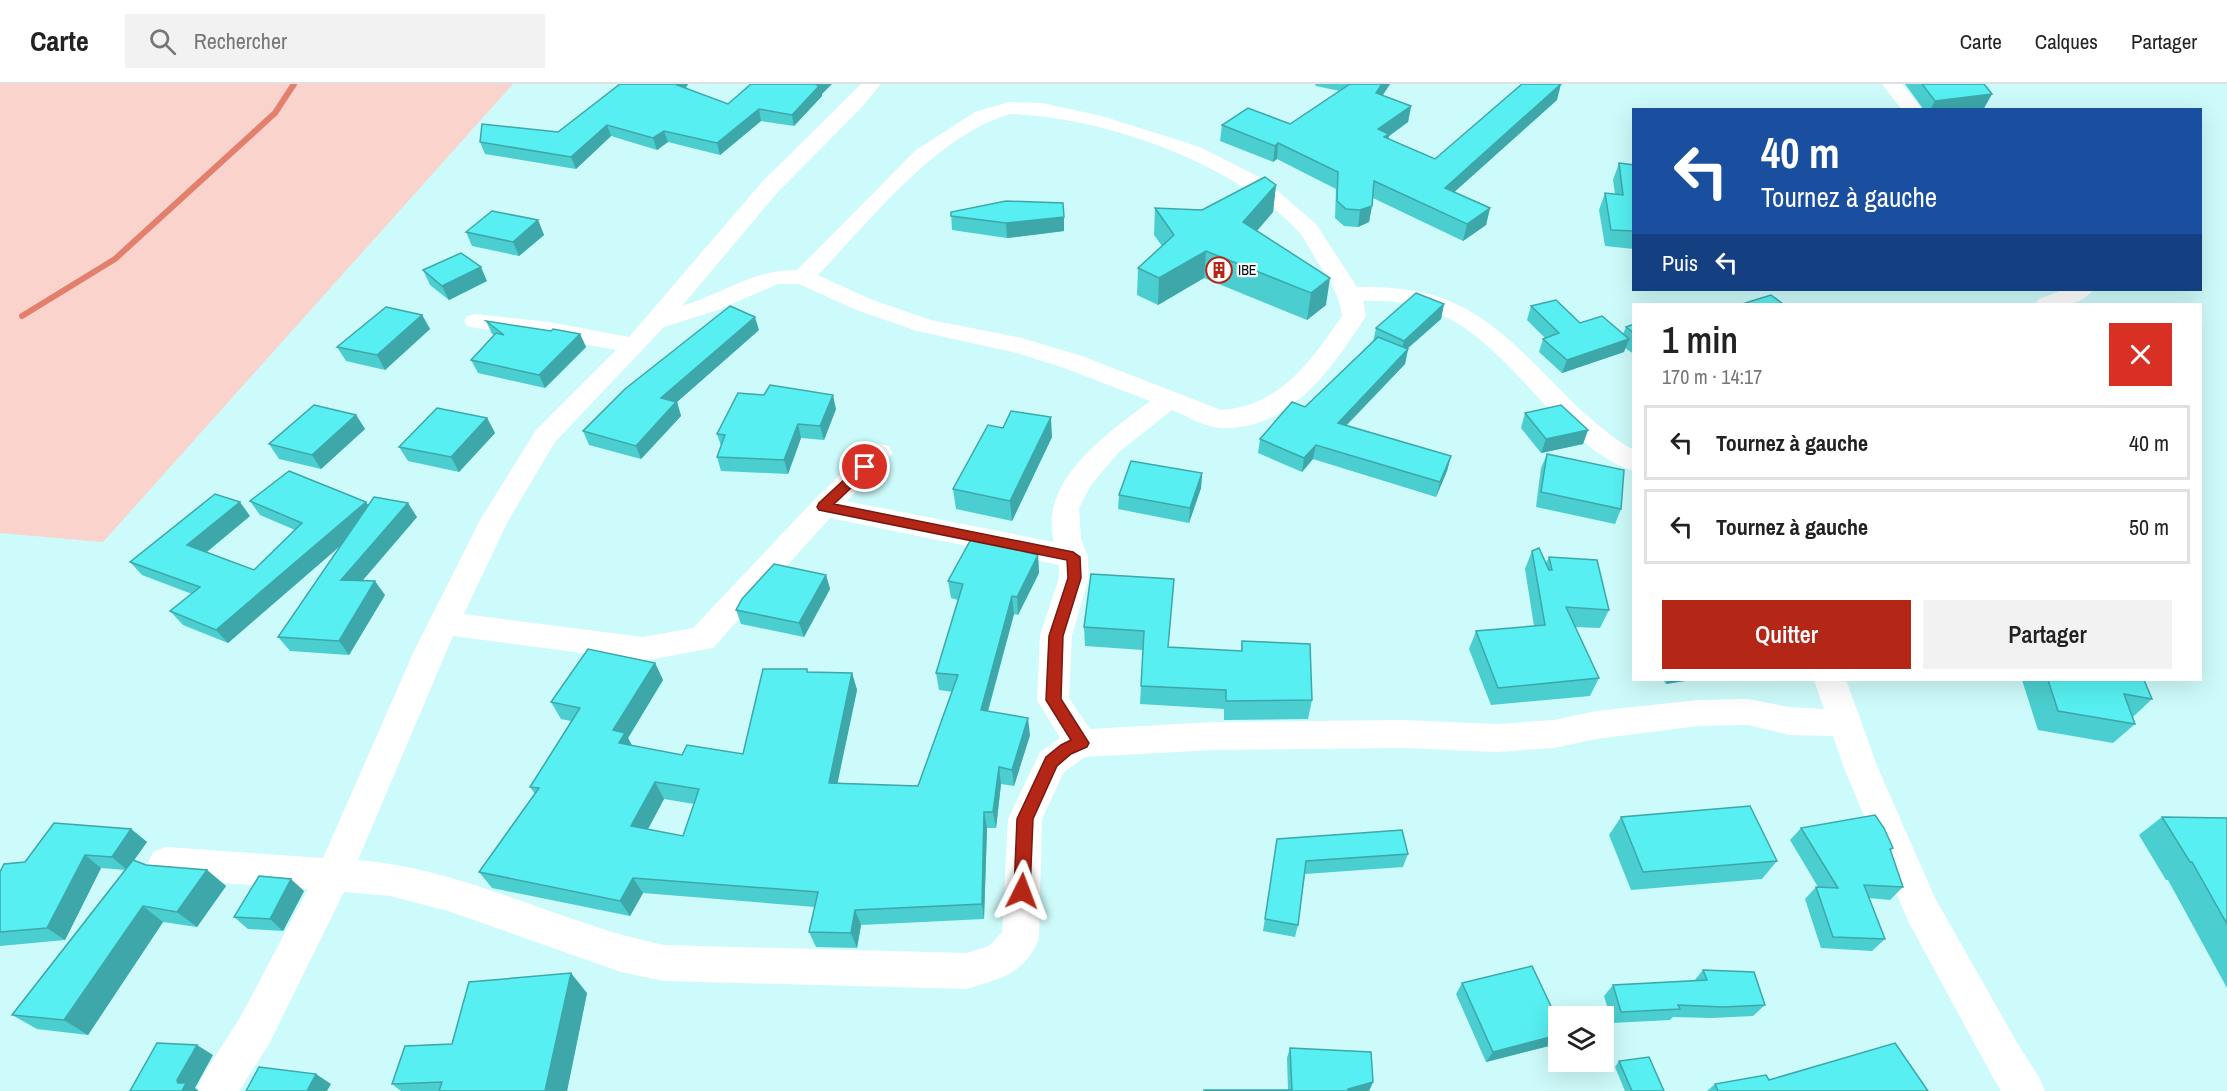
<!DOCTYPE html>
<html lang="fr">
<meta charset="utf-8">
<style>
body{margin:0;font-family:"Archivo Narrow",sans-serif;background:#f2f2f2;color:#222;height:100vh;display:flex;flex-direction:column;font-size:22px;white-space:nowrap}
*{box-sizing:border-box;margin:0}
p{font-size:20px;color:#767676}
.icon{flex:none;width:33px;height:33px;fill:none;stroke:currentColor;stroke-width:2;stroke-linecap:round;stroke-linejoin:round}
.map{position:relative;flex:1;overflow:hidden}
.details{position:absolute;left:1632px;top:219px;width:570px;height:378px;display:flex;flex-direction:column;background:#fff;border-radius:0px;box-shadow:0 6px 24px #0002}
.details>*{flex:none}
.top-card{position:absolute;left:1632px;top:24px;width:570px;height:183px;border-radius:0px;box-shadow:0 6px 24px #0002;background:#1a4fa0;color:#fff;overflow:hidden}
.tools{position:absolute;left:1548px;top:922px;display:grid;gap:12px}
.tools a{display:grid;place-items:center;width:66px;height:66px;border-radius:0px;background:#fff;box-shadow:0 6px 24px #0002;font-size:30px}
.pin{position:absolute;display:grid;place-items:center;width:51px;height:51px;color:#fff;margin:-26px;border:3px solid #fff;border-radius:50%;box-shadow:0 2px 6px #0007}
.me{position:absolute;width:66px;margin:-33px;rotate:3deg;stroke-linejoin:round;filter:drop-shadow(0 0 4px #0008)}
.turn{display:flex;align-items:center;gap:21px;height:126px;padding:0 30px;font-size:27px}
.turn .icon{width:78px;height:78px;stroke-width:2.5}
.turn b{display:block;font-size:42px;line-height:51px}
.then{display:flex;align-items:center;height:57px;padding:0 30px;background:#0003;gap:12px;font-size:22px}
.round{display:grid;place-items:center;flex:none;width:63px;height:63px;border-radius:0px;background:#f2f2f2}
.headline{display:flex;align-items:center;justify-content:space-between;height:102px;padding:0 30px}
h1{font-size:36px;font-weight:600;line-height:45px}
.cta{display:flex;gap:12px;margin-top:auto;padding:12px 30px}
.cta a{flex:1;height:69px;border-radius:0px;background:#b42615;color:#fff;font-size:24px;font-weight:600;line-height:69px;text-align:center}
.cta a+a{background:#f2f2f2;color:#222}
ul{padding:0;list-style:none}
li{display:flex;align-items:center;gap:18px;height:75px;margin:0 12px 9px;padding:0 18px;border:3px solid #e0e0e0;border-radius:0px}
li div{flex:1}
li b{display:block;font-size:22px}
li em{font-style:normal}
header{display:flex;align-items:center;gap:36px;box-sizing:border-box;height:84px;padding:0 30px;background:#fff;border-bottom:2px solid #e0e0e0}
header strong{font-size:28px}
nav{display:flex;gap:33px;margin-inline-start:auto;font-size:21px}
.search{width:420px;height:54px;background:#f2f2f2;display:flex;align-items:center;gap:15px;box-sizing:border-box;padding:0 21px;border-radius:0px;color:#767676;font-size:22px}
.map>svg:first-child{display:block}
.green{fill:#f9d3cc}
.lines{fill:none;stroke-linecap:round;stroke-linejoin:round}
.stream{stroke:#e27f6d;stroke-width:6}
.street{fill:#fff;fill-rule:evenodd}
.wall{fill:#4bcecf;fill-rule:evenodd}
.shaded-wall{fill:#3da7a9}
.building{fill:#57eff1;stroke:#3da7a9;stroke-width:1.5;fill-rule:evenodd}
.route{fill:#b42615;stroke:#75190e;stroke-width:1.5}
.labels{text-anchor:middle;stroke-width:4.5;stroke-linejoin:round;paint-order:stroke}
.far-poi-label{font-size:14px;fill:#031212;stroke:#fdfdfd;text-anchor:start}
</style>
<header>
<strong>Carte</strong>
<div class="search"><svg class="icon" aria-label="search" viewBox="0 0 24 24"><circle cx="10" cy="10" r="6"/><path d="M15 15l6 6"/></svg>Rechercher</div>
<nav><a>Carte</a><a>Calques</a><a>Partager</a></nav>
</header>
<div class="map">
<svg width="2227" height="1007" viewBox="0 0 2227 1007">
<rect width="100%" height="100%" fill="#cdfafa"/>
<polygon class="green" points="0,0 513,0 103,458 0,449"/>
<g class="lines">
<polyline class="stream" points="22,232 115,175 275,29 294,0"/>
<g class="street">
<path d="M 861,0 L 881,0 L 861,24 L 777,109 L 682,222 C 724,209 751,186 797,186 L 916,66 L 975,28 L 1009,18 L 1042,19 L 1102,32 L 1200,63 L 1265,96 L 1316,140 L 1357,203 C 1385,203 1413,204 1439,213 C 1520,241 1561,325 1634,366 L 1634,387 C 1609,380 1588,362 1569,345 C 1524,303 1484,242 1422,223 C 1403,217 1383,217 1363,217 L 1366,232 C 1333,283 1290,348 1220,344 C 1204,343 1187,332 1172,326 L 1119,368 L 1091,401 L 1079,424 L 1081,455 L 1088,473 L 1089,494 L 1072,551 L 1069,614 L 1090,645 L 1213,638 L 1403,636 L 1497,640 L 1554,636 L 1596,627 L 1698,616 L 1748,615 L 1789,623 L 1824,625 L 1814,596 L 1846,596 L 1878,684 L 1935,814 L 2019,962 L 2039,993 L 2045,1007 L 2001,1007 L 1991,990 L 1908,837 L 1844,684 L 1833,652 L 1789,651 L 1748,641 L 1698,642 L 1596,655 L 1554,664 L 1497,668 L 1403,664 L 1213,666 L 1085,673 L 1064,688 L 1042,735 L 1039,855 C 1023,891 1002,894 967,905 L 664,897 L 621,888 L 448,827 L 390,812 L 344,808 L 269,960 L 239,1007 L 196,1007 L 202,993 L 241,932 L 308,805 L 166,795 L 153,790 L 148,779 L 153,768 L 166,763 L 323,774 L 414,567 L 480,436 L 536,346 L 616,266 L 549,254 L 476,244 L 467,242 L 464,237 L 467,232 L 476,230 L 549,238 L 629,253 L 761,99 ZM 1010,30 C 1104,33 1234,79 1299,148 C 1306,157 1312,169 1318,179 C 1332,200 1338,207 1342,232 C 1311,277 1280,322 1221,326 L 1082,272 L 1022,254 L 931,236 L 870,215 L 818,191 C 871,136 935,52 1010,30 ZM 778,200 L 799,200 L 854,225 L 917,247 L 1017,269 L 1064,284 L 1150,317 C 1107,350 1038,396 1054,458 L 847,417 L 893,369 L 889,362 L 879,360 L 869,362 L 814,416 L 693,544 L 643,553 L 464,530 L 508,437 L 555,358 L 664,243 L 718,226 ZM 830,434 L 1059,481 L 1059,494 L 1040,551 L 1037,616 L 1060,654 L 1040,668 L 1008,735 L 1002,848 L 989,862 L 967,869 L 664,861 C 561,840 464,784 358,776 L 453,552 L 643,577 L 713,564 Z"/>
<polygon points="1882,0 1902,0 1923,26 1902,26"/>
<path d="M 2063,206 L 2092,207 C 2081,223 2052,222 2035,220 L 2039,215 Z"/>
</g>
</g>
<g class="wall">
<polygon points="688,0 686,4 728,20 822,10 822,12 794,42 761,37 720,71 668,58 657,66 611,52 576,85 485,70 480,58 558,48"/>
<polygon points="1315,0 1390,0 1382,11 1411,22 1408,38 1389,52 1388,55 1435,75 1557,16 1454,108 1490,124 1486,141 1463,157 1373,114 1369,138 1358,143 1344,142 1335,134 1336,105 1277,75 1273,78 1220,57 1222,41 1290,40 1340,7 1316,2"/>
<polygon points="1905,0 1984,0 1992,10 1984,24 1970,26 1924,26"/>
<polygon points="1619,79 1634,81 1634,165 1605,162 1599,126 1605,109 1615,110 1613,96"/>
<polygon points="1276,101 1273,128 1257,147 1326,221 1307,236 1204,194 1158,221 1137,211 1138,184 1162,162 1154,151 1155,124 1202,126"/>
<polygon points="951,128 1064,147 1007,154 952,146"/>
<polygon points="538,136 544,151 519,172 472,162 466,148"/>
<polygon points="423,186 487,197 449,216 430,201"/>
<polygon points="1444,220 1441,235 1407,265 1408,265 1405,280 1346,342 1451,372 1447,387 1436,413 1313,375 1302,388 1258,369 1260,355 1305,323 1373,258 1376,244"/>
<polygon points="1531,222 1580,239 1623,250 1626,243 1634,240 1634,270 1625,264 1624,268 1562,289 1539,268 1543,255 1545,254 1527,236"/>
<polygon points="422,231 430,245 385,286 346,277 337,263"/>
<polygon points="486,237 551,247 580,250 586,263 545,304 478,289 471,276 494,251 492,250"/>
<polygon points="759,246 677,318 681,332 641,375 589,361 583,347"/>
<polygon points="836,325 824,356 801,354 788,390 721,387 717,373 721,362 717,350"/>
<polygon points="1525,329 1588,346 1583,360 1541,369 1521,344"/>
<polygon points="356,331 365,345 321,385 279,375 269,360"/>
<polygon points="487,334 495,349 459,388 408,377 399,363"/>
<polygon points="1003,344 1052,353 1012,437 956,425 953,405"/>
<polygon points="1547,370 1621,425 1615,440 1536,423 1541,384"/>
<polygon points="1202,389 1201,404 1189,439 1118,425 1119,411"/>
<polygon points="250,417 366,418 368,421 417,433 362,497 385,511 349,571 290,567 278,553 341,461 228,559 183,541 170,527 192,510 142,491 130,478 250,432 207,468 254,486 295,446 260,431"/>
<polygon points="1532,467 1546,479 1549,473 1609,526 1600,544 1575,543 1599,594 1590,612 1491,621 1469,565 1476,547 1534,542 1525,485"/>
<path d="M 1038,471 L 1039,489 L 1018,531 L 1014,530 L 988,628 L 1030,651 L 1014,702 L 1001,700 L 996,744 L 987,744 L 984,835 L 861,841 L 857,864 L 816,863 L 809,848 L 815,823 L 643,809 L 630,832 L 492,804 L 479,788 L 535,710 L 530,703 L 571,637 L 561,635 L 551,618 L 655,579 L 663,596 L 628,654 L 632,662 L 682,671 L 743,670 L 808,588 L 852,589 L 857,606 L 837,699 L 918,702 L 953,608 L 939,606 L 936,589 L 958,516 L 951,514 L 948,497 ZM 664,715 L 694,720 L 683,752 L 648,745 Z"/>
<polygon points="1091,490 1169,563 1241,567 1242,557 1312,616 1308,635 1224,636 1224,625 1140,620 1143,566 1085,562 1084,543"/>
<polygon points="826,491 830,505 804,553 741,540 736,526"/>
<polygon points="1663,596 1691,596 1666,600"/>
<polygon points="2022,596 2144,596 2152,615 2133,633 2135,640 2113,659 2038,646"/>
<polygon points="1621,733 1777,777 1762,795 1631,806 1609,751"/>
<polygon points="2162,733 2227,734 2227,904 2168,796 2166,796 2139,751"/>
<polygon points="1801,744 1893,764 1890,767 1903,803 1890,816 1869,814 1885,855 1872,867 1821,864 1805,815 1816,803 1818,803 1790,756"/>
<polygon points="131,745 147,758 134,776 146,781 207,786 226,802 197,843 163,838 88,951 37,945 12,931 125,786 101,784 65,856 0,862 0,788 25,778"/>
<polygon points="1277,755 1408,770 1403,783 1305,790 1298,841 1295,853 1263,847"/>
<polygon points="304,807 283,847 248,845 234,833"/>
<polygon points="1703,886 1765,921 1753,932 1712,934 1673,933 1670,936 1612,939 1604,912 1613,901 1694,897"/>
<polygon points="1462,899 1558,937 1558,958 1557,960 1486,978 1456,910"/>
<polygon points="587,909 567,1007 401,1007 392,1000 452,960"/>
<polygon points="1290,964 1373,998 1369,1007 1203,1007 1288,1006 1287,974"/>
<polygon points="1619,977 1664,1007 1625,1007 1615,983"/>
<polygon points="1769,996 1928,1007 1707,1007 1715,1000"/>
</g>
<g class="shaded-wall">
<polygon points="678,0 688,0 680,12 677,1"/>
<polygon points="818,0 832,0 822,10 822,12 794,42 792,31"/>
<polygon points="1382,0 1390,0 1374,25 1376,9"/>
<polygon points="1561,0 1557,16 1441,120 1445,104"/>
<polygon points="1992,10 1984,24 1970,26 1930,26 1935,17"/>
<polygon points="1411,22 1408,38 1389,52 1386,66 1378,45"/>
<polygon points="759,25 761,37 720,71 717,59"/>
<polygon points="607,41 611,52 576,85 571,73"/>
<polygon points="664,47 668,58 657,66 653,54"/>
<polygon points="1278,59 1277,75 1273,78 1275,62"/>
<polygon points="1276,101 1273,128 1241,165 1243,138"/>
<polygon points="1372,122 1369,138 1358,143 1360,126"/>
<polygon points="1490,124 1486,141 1463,157 1467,140"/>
<polygon points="1064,133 1064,147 1007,154 1006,139"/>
<polygon points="538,136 544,151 519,172 513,158"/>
<polygon points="1206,167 1204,194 1158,221 1159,194"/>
<polygon points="481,183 487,197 449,216 442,202"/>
<polygon points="1330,194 1326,221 1307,236 1311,209"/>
<polygon points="1444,220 1441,235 1400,271 1404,257"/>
<polygon points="422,231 430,245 385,286 377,271"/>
<polygon points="755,233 759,246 677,318 681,332 641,375 636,362 661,314"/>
<polygon points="580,250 586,263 545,304 539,291"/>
<polygon points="1629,255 1624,268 1562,289 1567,276"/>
<polygon points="1408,265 1405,280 1335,353 1338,339"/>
<polygon points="833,311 836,325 824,356 820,342"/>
<polygon points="356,331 365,345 321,385 312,371"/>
<polygon points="1051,333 1052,353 1012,437 1010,417"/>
<polygon points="487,334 495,349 459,388 451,373"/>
<polygon points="798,340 801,354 788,390 784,376"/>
<polygon points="1588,346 1583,360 1541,369 1546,355"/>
<polygon points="1316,361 1313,375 1302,388 1304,374"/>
<polygon points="1451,372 1447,387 1436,413 1440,398"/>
<polygon points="1202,389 1201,404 1189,439 1190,424"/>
<polygon points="240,418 250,432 199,474 187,461"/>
<polygon points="366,418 375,432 228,559 216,546"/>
<polygon points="408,419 417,433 351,510 341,496"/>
<polygon points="1038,471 1039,489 1018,531 1017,513"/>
<polygon points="826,491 830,505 804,553 799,539"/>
<polygon points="375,497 385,511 349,571 339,557"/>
<polygon points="1012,512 1014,530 983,644 981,626"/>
<polygon points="655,579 663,596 628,654 634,665 628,676 613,646"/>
<polygon points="852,589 857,606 834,716 829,699"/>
<polygon points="1668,596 1691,596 1666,600"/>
<polygon points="1028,634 1030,651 1014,702 1012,686"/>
<polygon points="999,683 1001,700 996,744 993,728"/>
<polygon points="655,698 664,715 641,758 631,742"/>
<polygon points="984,728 987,744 984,835 982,820"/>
<polygon points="131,745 147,758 127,786 112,773"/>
<polygon points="85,771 101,784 65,856 47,844"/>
<polygon points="207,786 226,802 197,843 177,828"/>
<polygon points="633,794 643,809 630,832 620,817"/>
<polygon points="291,795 304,807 283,847 270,835"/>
<polygon points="143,822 163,838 88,951 64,936"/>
<polygon points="855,826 861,841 857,864 851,849"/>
<polygon points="571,889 587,909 567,1007 545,1007"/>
<polygon points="1558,951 1558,958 1557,960 1486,978 1493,968"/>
<polygon points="197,961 213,971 195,1004 199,1007 182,1007 177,996"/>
<polygon points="316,990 331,1000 327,1007 307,1007"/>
<polygon points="1373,998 1369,1007 1347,1007 1348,1005"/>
</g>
<g class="building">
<polygon points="620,0 678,0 677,1 728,20 751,0 818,0 817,1 820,1 792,31 759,25 717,59 664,47 653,54 607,41 571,73 480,58 482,40 558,48"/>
<polygon points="1350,0 1382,0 1376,9 1411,22 1378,45 1389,50 1384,53 1435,75 1522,0 1561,0 1445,104 1490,124 1467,140 1374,97 1372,122 1360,126 1346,125 1337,117 1338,88 1278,59 1275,62 1222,41 1248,24 1290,40"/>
<polygon points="1922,0 1984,0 1992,10 1935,17"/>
<polygon points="1619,79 1634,81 1634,147 1611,146 1605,109 1623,111"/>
<polygon points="1265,93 1276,101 1243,138 1330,194 1311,209 1206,167 1159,194 1138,184 1174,151 1155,124 1202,126"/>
<polygon points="1006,117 1063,119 1064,133 1006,139 951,132 951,128"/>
<polygon points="492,127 538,136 513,158 466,148"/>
<polygon points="461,169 481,183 442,202 423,186"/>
<polygon points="1416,209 1444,220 1404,257 1376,244"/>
<polygon points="1771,211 1783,220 1742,220"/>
<polygon points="1556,216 1580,239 1602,232 1629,255 1567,276 1543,255 1559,249 1531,222"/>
<polygon points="730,222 755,233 661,314 676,318 636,362 583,347 625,305"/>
<polygon points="386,223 422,231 377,271 337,263"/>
<polygon points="486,237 551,247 553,245 580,250 539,291 471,276 496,249 504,251"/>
<polygon points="1634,240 1634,249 1626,243"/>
<polygon points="1378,253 1408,265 1338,339 1451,372 1440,398 1316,361 1304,374 1260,355 1292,318 1305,323"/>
<polygon points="770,301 833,311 820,342 798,340 784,376 717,373 725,351 717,350 738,309 764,311"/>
<polygon points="314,321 356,331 312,371 269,360"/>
<polygon points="1561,321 1588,346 1546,355 1525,329"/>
<polygon points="437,324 487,334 451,373 399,363"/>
<polygon points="1011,327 1051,333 1010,417 953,405 988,341 1003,344"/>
<polygon points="1547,370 1624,386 1621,425 1541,408"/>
<polygon points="1131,377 1202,389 1190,424 1119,411"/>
<polygon points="289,387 366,418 216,546 170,527 200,503 130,478 215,410 240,418 187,461 254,486 302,439 250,417"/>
<polygon points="374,413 408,419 341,496 375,497 339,557 278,553"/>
<path d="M 971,455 L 1038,471 L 1017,513 L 1012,512 L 981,626 L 1028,634 L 1012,686 L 999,683 L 993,728 L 984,728 L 982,820 L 855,826 L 851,849 L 809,848 L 818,808 L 633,794 L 620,817 L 479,788 L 539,704 L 530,703 L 580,624 L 551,618 L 588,565 L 655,579 L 613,646 L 625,649 L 619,659 L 682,671 L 687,661 L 743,670 L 763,585 L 807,585 L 807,588 L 852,589 L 829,699 L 918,702 L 958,591 L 936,589 L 963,500 L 948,497 ZM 655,698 L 699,705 L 683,752 L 631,742 Z"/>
<polygon points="1539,464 1549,486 1552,486 1549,473 1597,476 1609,526 1566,523 1599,594 1498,604 1476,547 1545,541 1532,467"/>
<polygon points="774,480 826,491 799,539 736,526 742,515"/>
<polygon points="1091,490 1174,495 1168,563 1242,567 1242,557 1310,560 1312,616 1226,617 1226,606 1141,602 1144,547 1084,543"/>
<polygon points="2048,596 2144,596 2152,615 2124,610 2135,640 2058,627"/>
<polygon points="1750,722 1777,777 1643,788 1621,733"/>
<polygon points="1875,731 1884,744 1893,764 1890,765 1903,803 1864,801 1885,855 1833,853 1816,803 1838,804 1801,744"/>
<polygon points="2162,733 2227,734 2227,840 2192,778 2190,778"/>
<polygon points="54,739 131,745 112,773 85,771 47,844 0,848 0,788 4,780 25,778"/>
<polygon points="1402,746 1408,770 1306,777 1298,841 1265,835 1277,755"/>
<polygon points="133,776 146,781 207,786 177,828 143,822 64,936 12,931"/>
<polygon points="259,792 291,795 270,835 234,833"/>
<polygon points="1532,882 1558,937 1558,951 1493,968 1462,899"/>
<polygon points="1703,886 1754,888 1765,921 1723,923 1678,921 1680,925 1621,928 1613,901 1707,896"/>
<polygon points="571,889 545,1007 439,1007 442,998 392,1000 405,962 452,960 469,898"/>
<polygon points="157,959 197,961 177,996 178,999 186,999 182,1007 130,1007"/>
<polygon points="1895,959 1928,1007 1718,1007 1715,1000 1766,991 1769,996"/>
<polygon points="1290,964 1371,968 1373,998 1348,1005 1348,1007 1204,1007 1204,1006 1292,1006"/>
<polygon points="1649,973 1664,1007 1632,1007 1619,977"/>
<polygon points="259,983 316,990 307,1007 246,1007"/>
</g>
<polygon class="route" points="865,378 872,383 870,386 834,420 1073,468 1080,473 1081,494 1063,552 1061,615 1089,659 1087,663 1071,670 1057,682 1033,735 1030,807 1028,813 1022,815 1016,813 1014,807 1017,735 1046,673 1061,661 1071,656 1046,616 1049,552 1068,494 1067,476 819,426 817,423 819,419 861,380"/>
<defs>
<g id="building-ring" transform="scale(1.35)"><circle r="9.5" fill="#fdfdfd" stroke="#b42615" stroke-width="1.5"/><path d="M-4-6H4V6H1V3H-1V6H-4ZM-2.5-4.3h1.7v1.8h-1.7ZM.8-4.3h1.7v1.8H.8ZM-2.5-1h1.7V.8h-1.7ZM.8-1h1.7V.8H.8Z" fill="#b42615"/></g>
</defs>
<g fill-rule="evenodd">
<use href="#building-ring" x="1219" y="186"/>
</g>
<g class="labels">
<g class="far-poi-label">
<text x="1238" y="191">IBE</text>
</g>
</g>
</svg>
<div class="tools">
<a><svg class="icon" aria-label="layers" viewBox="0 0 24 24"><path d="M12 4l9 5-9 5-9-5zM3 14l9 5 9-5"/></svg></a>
</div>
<div class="pin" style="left:865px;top:383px;background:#d93025"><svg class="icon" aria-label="arrive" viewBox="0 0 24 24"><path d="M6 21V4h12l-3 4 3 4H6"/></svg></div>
<svg class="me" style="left:1022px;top:807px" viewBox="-20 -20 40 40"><path d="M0-17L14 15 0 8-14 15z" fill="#b42615" stroke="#fff" stroke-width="4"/></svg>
<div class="top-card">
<div class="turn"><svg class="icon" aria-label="left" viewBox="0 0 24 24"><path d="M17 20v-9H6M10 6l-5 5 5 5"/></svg><div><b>40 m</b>Tournez à gauche</div></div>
<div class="then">Puis<svg class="icon" aria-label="left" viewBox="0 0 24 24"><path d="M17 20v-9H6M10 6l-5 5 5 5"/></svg></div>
</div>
<section class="details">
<div class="headline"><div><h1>1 min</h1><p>170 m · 14:17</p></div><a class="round" style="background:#d93025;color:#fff"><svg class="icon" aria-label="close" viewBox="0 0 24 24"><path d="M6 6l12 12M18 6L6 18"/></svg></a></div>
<ul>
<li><svg class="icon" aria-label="left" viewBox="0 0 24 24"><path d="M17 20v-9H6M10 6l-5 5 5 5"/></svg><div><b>Tournez à gauche</b></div><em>40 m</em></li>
<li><svg class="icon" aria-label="left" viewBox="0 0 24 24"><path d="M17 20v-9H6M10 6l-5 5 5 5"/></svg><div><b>Tournez à gauche</b></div><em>50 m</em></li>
</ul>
<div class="cta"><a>Quitter</a><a>Partager</a></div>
</section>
</div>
